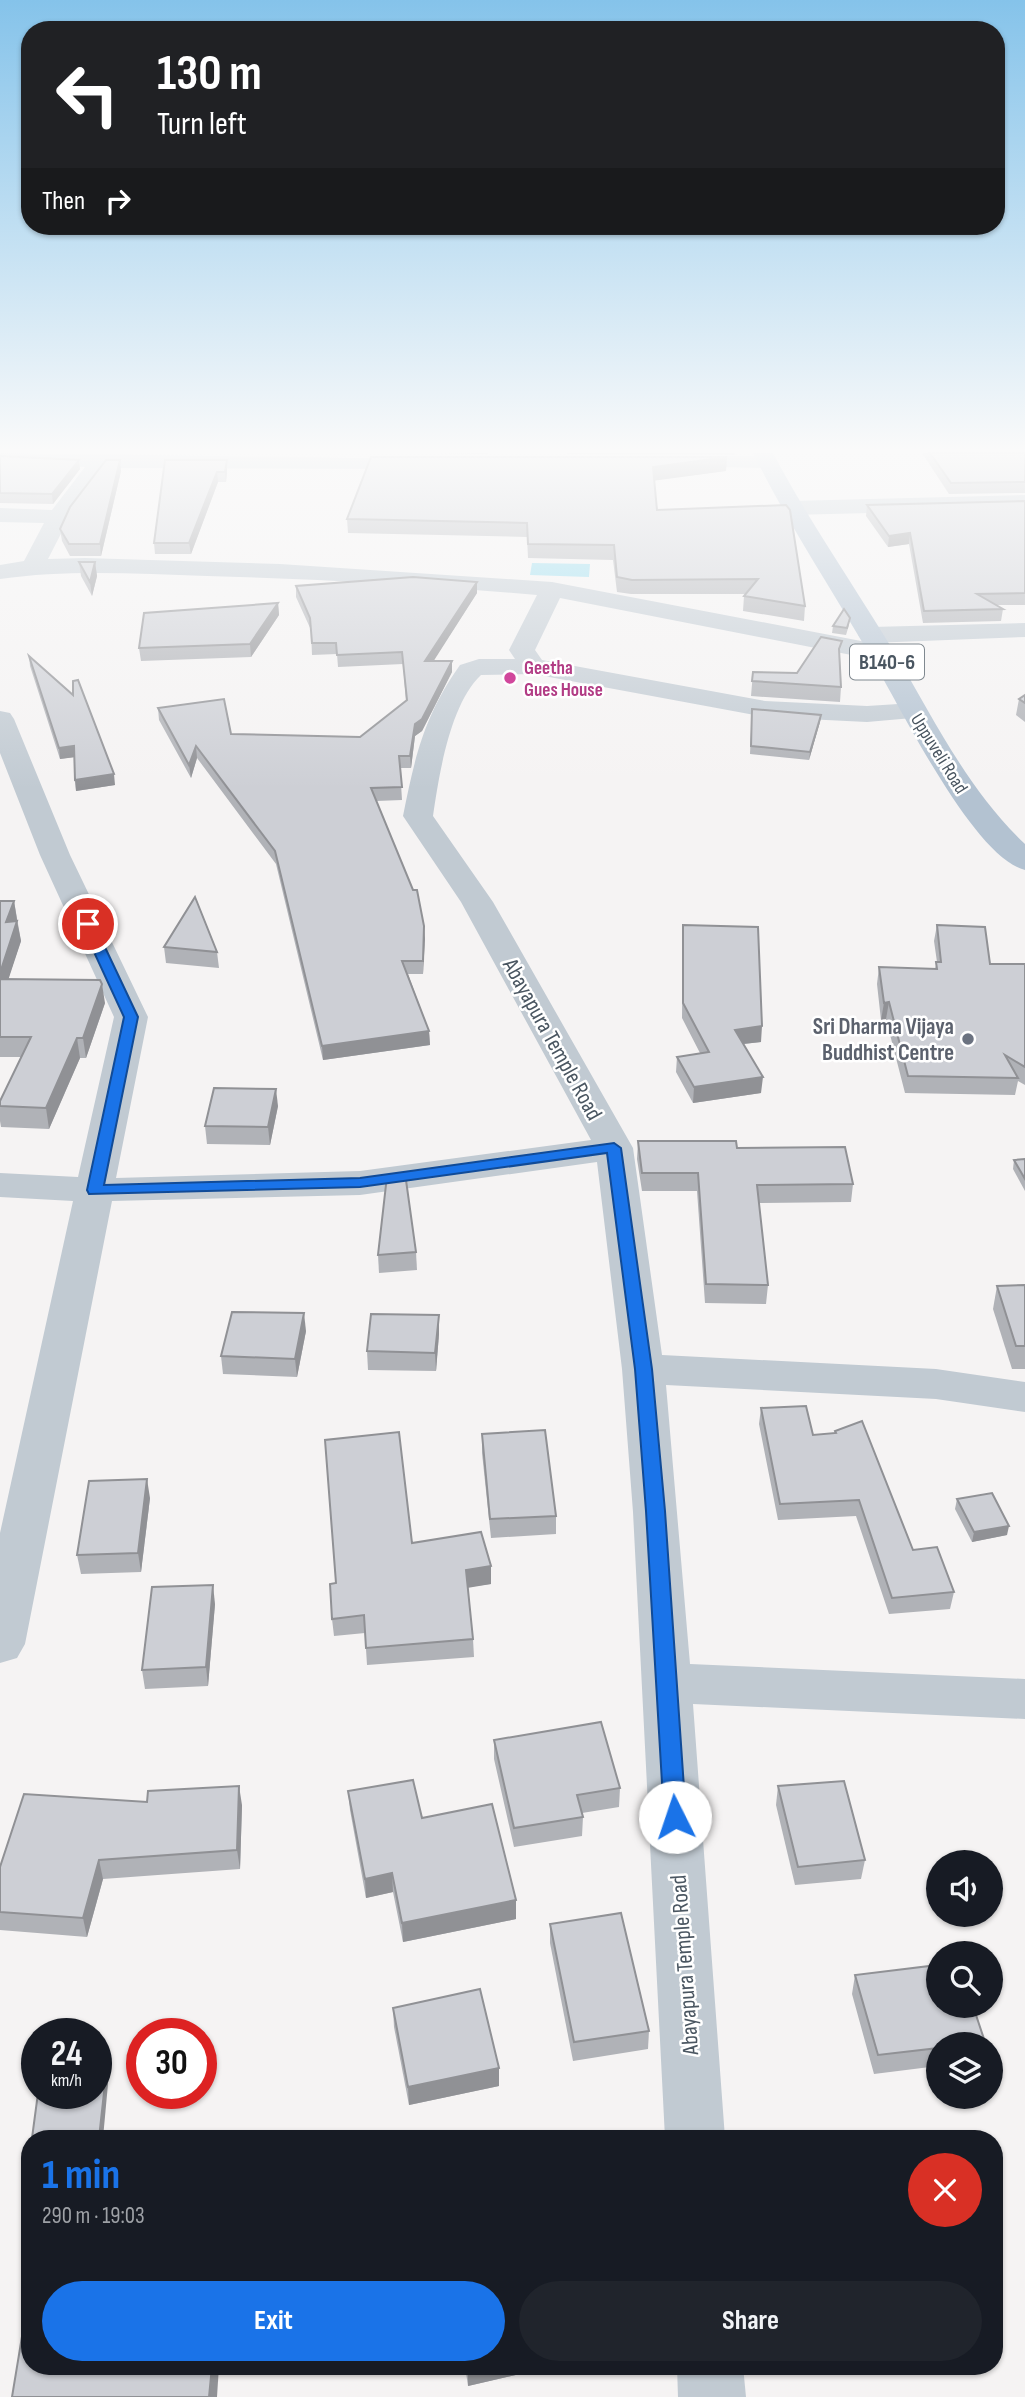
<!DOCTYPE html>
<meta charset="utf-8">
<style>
body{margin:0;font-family:"Sofia Sans Condensed",sans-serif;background:#20242c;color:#f1f3f6;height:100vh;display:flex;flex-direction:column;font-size:26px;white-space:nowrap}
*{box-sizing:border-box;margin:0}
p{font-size:23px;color:#9ea1a6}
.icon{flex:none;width:38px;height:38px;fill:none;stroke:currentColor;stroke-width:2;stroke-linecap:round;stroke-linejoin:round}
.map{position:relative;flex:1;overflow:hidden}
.details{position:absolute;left:21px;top:2130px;width:982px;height:245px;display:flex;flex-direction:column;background:#171b24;border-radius:28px;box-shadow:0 2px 5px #0004}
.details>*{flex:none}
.hud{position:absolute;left:21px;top:21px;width:984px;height:214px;border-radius:28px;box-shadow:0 2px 5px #0004;background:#202124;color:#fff;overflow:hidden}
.fabs{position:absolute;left:926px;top:1850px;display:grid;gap:14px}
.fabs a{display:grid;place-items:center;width:77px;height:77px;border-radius:50%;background:#171b24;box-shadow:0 2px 5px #0004;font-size:35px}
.speed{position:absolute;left:21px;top:2018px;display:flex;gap:14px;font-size:35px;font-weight:700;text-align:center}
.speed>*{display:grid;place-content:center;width:91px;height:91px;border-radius:50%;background:#171b24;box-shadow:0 2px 5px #0004;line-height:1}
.speed small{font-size:18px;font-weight:400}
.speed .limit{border:10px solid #d22;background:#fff;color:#111}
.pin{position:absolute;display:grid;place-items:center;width:60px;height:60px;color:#fff;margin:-30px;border:4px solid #fff;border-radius:50%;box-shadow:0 2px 7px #0007}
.me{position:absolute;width:77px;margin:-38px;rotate:356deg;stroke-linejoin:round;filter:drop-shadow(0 0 5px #0008)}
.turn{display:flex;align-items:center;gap:24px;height:147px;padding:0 21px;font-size:32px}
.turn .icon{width:91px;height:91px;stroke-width:2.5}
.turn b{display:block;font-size:49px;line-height:60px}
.then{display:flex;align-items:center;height:66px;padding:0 21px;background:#0003;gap:14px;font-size:26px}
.round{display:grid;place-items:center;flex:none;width:74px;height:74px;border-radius:37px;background:#20242c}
.summary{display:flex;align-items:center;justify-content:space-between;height:119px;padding:0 21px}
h1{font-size:42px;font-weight:700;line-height:52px;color:#1a73e8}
.cta{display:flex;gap:14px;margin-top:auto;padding:14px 21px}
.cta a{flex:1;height:80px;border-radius:42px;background:#1a73e8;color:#fff;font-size:28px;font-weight:700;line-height:80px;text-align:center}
.cta a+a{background:#20242c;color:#f1f3f6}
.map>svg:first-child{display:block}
.water{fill:#90daee}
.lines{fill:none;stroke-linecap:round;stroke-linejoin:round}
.street{fill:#c1cad2;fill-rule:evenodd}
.primary{fill:#b3c2d1;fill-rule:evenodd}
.wall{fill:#b0b2b7}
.shaded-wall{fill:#909195}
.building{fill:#cdcfd5;stroke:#909195;stroke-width:2}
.route{fill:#1a73e8;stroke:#114b97;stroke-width:2}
.hotel-dot{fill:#d1479c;stroke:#fff;stroke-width:2.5}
.worship-dot{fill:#6b7280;stroke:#fff;stroke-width:2.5}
.labels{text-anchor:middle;stroke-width:5;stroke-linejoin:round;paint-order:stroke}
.far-hotel-label{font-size:19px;font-weight:bold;fill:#b23c85;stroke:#fff;text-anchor:start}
.far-street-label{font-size:19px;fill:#4a5661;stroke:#fff}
.shield{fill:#fff;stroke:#808990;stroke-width:2}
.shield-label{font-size:21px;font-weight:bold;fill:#4a5661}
.worship-label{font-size:23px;font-weight:bold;fill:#5b616d;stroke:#fff;text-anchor:end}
.street-label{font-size:23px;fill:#4a5661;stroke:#fff}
</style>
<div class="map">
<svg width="1025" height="2397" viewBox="0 0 1025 2397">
<rect width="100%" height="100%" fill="#f5f3f3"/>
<polygon class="water" points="532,563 590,564 589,577 530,575"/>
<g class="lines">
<g class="street">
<path d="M 0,453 L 428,459 L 431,463 L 428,467 L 421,469 L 106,468 L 69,518 L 48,559 L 85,558 L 280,564 L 552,582 L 882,645 L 891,648 L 895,653 L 891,658 L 882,661 L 560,598 L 535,650 L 542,660 L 765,701 L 867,706 L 914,703 L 924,705 L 927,711 L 924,717 L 867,722 L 765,717 L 533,674 L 481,675 C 450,704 439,775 433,816 L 493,902 L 633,1148 L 662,1355 L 936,1369 L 1025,1382 L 1025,1412 L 936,1399 L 666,1385 L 690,1664 L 1025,1679 L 1025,1719 L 693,1704 L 725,2138 L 665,2138 L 633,1512 L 622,1369 L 597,1162 L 360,1195 L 112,1201 L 25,1644 L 17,1658 L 0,1663 L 0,1533 L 73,1201 L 0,1197 L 0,1173 L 78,1177 L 114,1017 L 40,855 L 0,753 L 0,711 L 10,713 L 14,719 L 70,855 L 148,1017 L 116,1178 L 360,1171 L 591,1140 L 461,902 L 403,816 C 415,756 424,716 460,665 L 479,659 L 515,659 L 509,650 L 537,595 C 427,585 317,579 207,576 C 138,574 69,569 0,579 L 0,565 L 24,561 L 44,523 L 0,522 L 0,508 L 52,510 L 85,467 L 0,462 Z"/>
<polygon points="674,456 766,456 773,458 776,462 773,466 766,468 667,466 664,462 667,458"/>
<polygon points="1025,495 1025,509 791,515 783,513 780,508 783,503 791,501"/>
<polygon points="1025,623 1025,637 871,643 862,640 858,635 862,630 871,627"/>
<polygon points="677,2366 743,2366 746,2397 678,2397"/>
</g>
<path class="primary" d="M 753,453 L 773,453 C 810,523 855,587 896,655 C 935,721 968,790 1025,844 L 1025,870 C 972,857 897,700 868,652 C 829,585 787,522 753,453 Z"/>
</g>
<g class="wall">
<polygon points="412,453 489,453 488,454"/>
<polygon points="567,453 735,453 734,455 567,454"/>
<polygon points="922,453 1025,453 1025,493 949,494"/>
<polygon points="0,456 80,469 53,504 0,503"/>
<polygon points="727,457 726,471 654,480 657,510 805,606 804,621 743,611 744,596 746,594 631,594 617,592 613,560 528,558 527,537 348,533 347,519"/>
<polygon points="227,460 227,471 226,482 218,482 191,554 155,554 154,543"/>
<polygon points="121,471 101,556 70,556 62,541 60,529"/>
<polygon points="1025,501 1025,605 996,605 1003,609 1001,621 923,623 909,544 888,547 866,516 867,505"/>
<polygon points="79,562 95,562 97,576 92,596 81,576"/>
<polygon points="296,586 477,593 433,661 452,672 422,731 415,736 411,768 400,768 402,800 376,801 424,926 423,974 408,974 429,1031 430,1045 323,1060 276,864 197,758 191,778 159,720 158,708 231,734 360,737 406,701 403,664 338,667 337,654 312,655 311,630 296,597"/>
<polygon points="278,603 279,615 251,657 141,661 139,648"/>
<polygon points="849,625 846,635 832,633 833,626"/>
<polygon points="29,656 115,785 76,791 74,757 60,759 30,666"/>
<polygon points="840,657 841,687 840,702 751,696 753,672 797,673"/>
<polygon points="1025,695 1025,722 1016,715 1019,699"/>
<polygon points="752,709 821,715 820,722 809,760 750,754"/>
<polygon points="0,901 14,901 21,941 8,979 105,1003 86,1058 80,1058 49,1129 1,1127 0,1121 0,1101 21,1057 0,1057"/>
<polygon points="683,925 761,1042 743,1044 761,1093 693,1103 676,1072 677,1057 700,1053 682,1018"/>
<polygon points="937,925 990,964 1025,964 1025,1085 1018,1081 1015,1095 905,1093 886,1019 881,1020 877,984 879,967 935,969 937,962 934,941"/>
<polygon points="164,947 217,952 219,968 166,963"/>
<polygon points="278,1106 270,1145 207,1144 205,1126"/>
<polygon points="638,1141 737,1148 853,1184 851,1202 759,1203 768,1285 766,1304 705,1303 697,1191 642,1191 637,1159"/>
<polygon points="1025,1159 1025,1191 1013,1169 1014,1160"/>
<polygon points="416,1252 417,1270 379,1273 378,1255"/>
<polygon points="1025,1285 1025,1369 1012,1369 993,1309 997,1286"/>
<polygon points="306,1331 297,1377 223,1374 221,1356"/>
<polygon points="439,1334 436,1371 368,1370 367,1351"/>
<polygon points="761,1408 813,1435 835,1433 835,1431 913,1550 954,1592 950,1609 889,1614 856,1516 778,1520 759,1424"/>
<polygon points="482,1434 556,1516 556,1534 491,1538 482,1453"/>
<polygon points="150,1498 141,1572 81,1574 77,1555"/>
<polygon points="957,1499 1007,1535 972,1542 955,1509"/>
<polygon points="412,1543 491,1584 468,1587 473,1639 474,1657 367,1665 365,1633 334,1636 332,1619 336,1583"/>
<polygon points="215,1604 208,1686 145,1689 142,1670"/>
<polygon points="494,1740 620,1788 619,1807 582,1813 583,1817 582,1836 514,1847 494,1759"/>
<polygon points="778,1786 865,1860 861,1879 795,1885 776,1805"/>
<polygon points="348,1791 422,1818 516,1919 403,1942 393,1892 366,1898 350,1810"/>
<polygon points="147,1802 242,1805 240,1869 103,1879 87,1937 0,1930 0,1867"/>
<polygon points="550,1924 649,2031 648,2049 573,2061 550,1943"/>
<polygon points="855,1975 985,2042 985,2044 938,2044 938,2066 874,2074 852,1994"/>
<polygon points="393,2008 499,2086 409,2105 394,2027"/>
<polygon points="465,2366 555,2366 468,2386"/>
</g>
<g class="shaded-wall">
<polygon points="727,457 726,471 652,481 653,467"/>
<polygon points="79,460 80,469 53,504 52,494"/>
<polygon points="120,460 121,471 101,556 100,544"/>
<polygon points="227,460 227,471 226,482 225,472"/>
<polygon points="217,472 218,482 191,554 189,543"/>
<polygon points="910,533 909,544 888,547 889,536"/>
<polygon points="95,562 97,576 92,596 90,582"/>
<polygon points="477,582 477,593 426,673 425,661"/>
<polygon points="278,603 279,615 251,657 250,644"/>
<polygon points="452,661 452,672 422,731 415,736 411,768 410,756 415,724"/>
<polygon points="821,715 820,722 809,760 810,752"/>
<polygon points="74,746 76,757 60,759 59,748"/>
<polygon points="196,746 197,758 191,778 189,765"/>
<polygon points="114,774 115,785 76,791 75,780"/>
<polygon points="14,901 17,920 10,941 6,922"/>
<polygon points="17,921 21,941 2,999 0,988 0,973"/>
<polygon points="424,926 425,939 423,974 423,961"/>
<polygon points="102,984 105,1003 86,1058 83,1038"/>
<polygon points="889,1002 886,1019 881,1020 884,1003"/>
<polygon points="762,1026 761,1042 734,1045 735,1030"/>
<polygon points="429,1031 430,1045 323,1060 322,1046"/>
<polygon points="77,1038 80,1058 49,1129 46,1108"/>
<polygon points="763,1077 761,1093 693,1103 694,1087"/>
<polygon points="276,1089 278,1106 270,1145 268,1127"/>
<polygon points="304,1313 306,1331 297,1377 295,1359"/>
<polygon points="439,1315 439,1334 436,1371 435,1353"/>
<polygon points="147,1479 150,1498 141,1572 138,1553"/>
<polygon points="1009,1526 1007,1535 972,1542 974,1532"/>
<polygon points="491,1566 491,1584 467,1588 466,1570"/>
<polygon points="213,1585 215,1604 208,1686 206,1667"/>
<polygon points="239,1786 242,1805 240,1869 237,1850"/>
<polygon points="99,1860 103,1879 87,1937 83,1918"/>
<polygon points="392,1873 393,1892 366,1898 365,1879"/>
<polygon points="516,1900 516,1919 403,1942 402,1923"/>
<polygon points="499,2068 499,2086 409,2105 408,2087"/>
<polygon points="106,2074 108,2084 103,2138 99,2138"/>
<polygon points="212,2366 219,2366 217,2397 209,2397"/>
<polygon points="478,2366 555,2366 468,2386 468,2368"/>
</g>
<g class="building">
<polygon points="930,453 1025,453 1025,482 951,483"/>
<polygon points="0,456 79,460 52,494 0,493"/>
<polygon points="371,457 727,457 653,467 657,510 786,505 790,510 805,606 744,596 758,579 632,580 617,577 614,545 528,544 527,523 347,519"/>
<polygon points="106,460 120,460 100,544 69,544 60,529 70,507"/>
<polygon points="165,460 227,460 225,472 217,472 189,543 154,543"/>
<polygon points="1025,501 1025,593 977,594 1003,609 924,611 910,533 889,536 867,505"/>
<polygon points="79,562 95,562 90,582"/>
<polygon points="413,577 477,582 425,661 452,661 422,719 415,724 410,756 399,756 402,787 371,788 413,890 417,890 424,926 423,961 402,961 429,1031 322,1046 275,851 196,746 189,765 158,708 224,699 231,734 360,737 407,700 402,652 337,655 336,643 312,643 310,618 296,586"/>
<polygon points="278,603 250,644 139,648 144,613"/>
<polygon points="844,609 850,618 847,628 833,626"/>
<polygon points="821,637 842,641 839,649 841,687 752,681 753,672 797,673"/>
<polygon points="29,656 73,695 73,681 78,680 114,774 75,780 74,746 59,748"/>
<polygon points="1025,695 1025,703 1019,699"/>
<polygon points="752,709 821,715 810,752 751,746"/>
<polygon points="195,897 217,952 164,947"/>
<polygon points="0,901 14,901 6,922 17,921 0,973"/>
<polygon points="683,925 758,927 762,1026 735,1030 763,1077 694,1087 677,1057 709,1052 683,1003"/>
<polygon points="937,925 985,927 990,964 1025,964 1025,1067 1005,1055 1018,1078 908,1076 889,1002 884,1003 879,967 937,969 936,962 941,962"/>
<polygon points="0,979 100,980 102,984 83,1038 77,1038 46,1108 0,1106 0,1101 31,1037 0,1037"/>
<polygon points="214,1088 276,1089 268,1127 205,1126"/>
<polygon points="638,1141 736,1141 737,1148 845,1147 853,1184 757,1185 768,1285 706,1284 698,1173 642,1173"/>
<polygon points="1025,1159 1025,1179 1014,1160"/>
<polygon points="405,1173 416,1252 378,1255 387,1176"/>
<polygon points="1025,1285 1025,1346 1016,1346 997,1286"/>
<polygon points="232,1312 304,1313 295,1359 221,1356"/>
<polygon points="371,1314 439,1315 435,1353 367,1351"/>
<polygon points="806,1406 813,1435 836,1433 835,1431 862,1421 913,1550 937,1547 954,1592 892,1598 859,1500 780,1504 761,1408"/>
<polygon points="545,1430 556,1516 490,1519 482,1434"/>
<polygon points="399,1432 412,1543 481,1532 491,1566 466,1570 473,1639 366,1648 364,1615 332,1619 330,1584 336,1583 325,1440"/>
<polygon points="147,1479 138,1553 77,1555 89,1481"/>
<polygon points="992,1493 1009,1526 974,1532 957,1499"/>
<polygon points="213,1585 206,1667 142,1670 152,1587"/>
<polygon points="601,1722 620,1788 577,1795 583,1817 514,1828 494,1740"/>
<polygon points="413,1780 422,1818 492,1804 516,1900 402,1923 392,1873 365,1879 348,1791"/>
<polygon points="844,1781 865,1860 798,1867 778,1786"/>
<polygon points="239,1786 237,1850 99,1860 83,1918 0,1912 0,1867 24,1794 147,1802 148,1791"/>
<polygon points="621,1913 649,2031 574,2042 550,1924"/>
<polygon points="938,1965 938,2006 973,2006 985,2042 967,2044 938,2044 938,2048 878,2055 855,1975"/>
<polygon points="480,1989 499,2068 408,2087 393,2008"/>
<polygon points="106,2074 99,2138 32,2138 38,2093 96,2093 96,2075"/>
<polygon points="30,2288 30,2366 212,2366 209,2397 12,2397"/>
</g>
<linearGradient id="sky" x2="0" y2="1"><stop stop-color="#85c3ea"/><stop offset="0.57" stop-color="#fafafa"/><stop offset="1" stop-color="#fafafa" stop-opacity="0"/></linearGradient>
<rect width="1025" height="789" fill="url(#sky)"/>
<polygon class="route" points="88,920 94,924 138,1017 104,1185 360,1178 614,1143 621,1148 652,1369 665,1511 686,1817 682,1824 675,1826 667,1824 664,1817 646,1511 635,1369 607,1153 360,1187 89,1194 87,1190 124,1017 81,924"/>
<circle class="hotel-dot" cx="510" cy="678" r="7"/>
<circle class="worship-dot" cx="968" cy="1039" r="7"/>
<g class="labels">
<g class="far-hotel-label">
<text x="524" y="674">Geetha<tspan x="524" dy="22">Gues House</tspan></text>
</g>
<g class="far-street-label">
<text transform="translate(940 753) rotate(58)" y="7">Uppuveli Road</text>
</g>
<rect class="shield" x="850" y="644.5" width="74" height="35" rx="5"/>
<g class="shield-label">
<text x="887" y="669">B140-6</text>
</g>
<g class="worship-label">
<text x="954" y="1034">Sri Dharma Vijaya<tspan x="954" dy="26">Buddhist Centre</tspan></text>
</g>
<g class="street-label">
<text transform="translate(553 1039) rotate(61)" y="8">Abayapura Temple Road</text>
<text transform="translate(684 1965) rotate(-94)" y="8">Abayapura Temple Road</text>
</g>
</g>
</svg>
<div class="fabs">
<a><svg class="icon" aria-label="sound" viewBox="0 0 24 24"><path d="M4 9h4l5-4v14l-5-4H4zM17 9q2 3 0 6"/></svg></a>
<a><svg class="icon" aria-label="search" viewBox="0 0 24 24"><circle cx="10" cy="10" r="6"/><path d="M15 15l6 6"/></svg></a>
<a><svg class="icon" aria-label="layers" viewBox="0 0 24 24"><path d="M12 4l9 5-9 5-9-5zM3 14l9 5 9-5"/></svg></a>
</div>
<div class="speed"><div>24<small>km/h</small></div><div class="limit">30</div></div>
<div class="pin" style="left:88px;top:924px;background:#d93025"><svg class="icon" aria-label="arrive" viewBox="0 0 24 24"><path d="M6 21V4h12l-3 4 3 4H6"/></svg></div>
<svg class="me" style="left:675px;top:1817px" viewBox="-20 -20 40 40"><circle r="19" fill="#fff"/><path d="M0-13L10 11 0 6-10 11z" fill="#1a73e8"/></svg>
<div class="hud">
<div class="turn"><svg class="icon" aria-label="left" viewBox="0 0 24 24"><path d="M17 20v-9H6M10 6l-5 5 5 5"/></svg><div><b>130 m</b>Turn left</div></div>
<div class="then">Then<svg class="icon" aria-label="right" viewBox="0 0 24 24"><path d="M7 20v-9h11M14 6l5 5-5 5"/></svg></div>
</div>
<section class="details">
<div class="summary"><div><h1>1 min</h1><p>290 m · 19:03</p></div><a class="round" style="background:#d93025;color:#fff"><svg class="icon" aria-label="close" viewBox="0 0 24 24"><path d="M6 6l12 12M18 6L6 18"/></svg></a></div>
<div class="cta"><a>Exit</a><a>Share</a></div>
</section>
</div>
